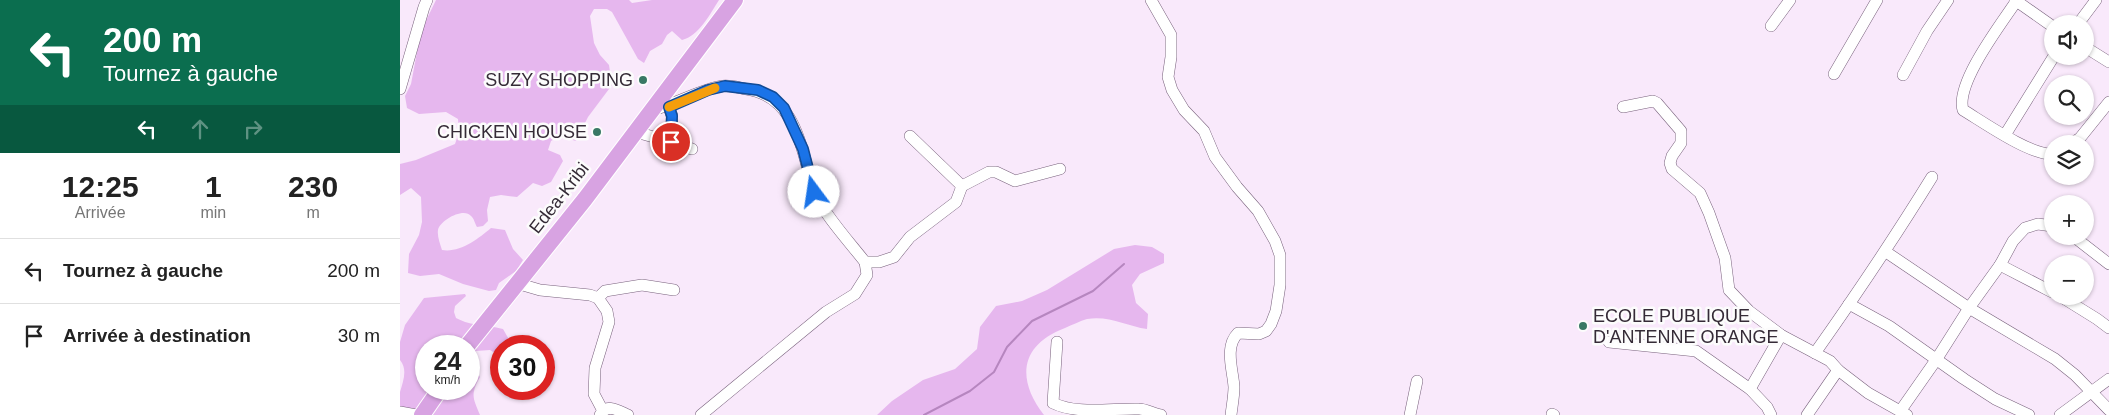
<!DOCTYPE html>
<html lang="fr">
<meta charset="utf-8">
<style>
body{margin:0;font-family:Arial,sans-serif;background:#f2f2f2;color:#222;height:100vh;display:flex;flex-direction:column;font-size:19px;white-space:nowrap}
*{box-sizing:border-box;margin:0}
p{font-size:16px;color:#767676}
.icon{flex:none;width:28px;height:28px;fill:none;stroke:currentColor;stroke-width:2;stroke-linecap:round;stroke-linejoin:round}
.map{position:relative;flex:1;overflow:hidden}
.panel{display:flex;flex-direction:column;background:#fff;width:400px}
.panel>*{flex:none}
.banner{background:#0b6e4f;color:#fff;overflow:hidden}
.controls{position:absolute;left:1644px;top:15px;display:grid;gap:10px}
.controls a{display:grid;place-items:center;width:50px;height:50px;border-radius:50%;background:#fff;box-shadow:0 1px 4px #0004;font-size:25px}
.speed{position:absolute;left:15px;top:335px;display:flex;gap:10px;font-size:25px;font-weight:700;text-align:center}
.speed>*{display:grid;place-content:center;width:65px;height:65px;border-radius:50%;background:#fff;box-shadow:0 1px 4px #0004;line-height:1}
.speed small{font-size:12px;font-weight:400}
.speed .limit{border:8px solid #d22;background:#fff;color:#111}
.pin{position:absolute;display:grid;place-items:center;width:42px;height:42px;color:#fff;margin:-21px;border:2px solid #fff;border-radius:50%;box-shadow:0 1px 5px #0007}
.me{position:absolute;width:55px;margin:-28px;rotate:346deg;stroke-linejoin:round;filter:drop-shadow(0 0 4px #0008)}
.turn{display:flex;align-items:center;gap:18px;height:105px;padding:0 20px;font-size:22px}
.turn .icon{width:65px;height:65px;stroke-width:2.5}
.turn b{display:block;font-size:35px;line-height:42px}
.lanes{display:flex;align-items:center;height:48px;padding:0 20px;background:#0003;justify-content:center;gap:25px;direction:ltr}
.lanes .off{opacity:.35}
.eta{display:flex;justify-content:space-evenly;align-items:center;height:85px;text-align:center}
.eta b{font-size:30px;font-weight:600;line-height:35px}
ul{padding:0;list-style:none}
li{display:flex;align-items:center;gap:15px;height:65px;padding:0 20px;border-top:1px solid #e0e0e0}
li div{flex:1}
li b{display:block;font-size:19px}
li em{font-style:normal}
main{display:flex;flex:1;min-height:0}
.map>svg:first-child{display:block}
.green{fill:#e6b7ee;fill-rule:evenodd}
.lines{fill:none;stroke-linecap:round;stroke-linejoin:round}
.stream{stroke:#b686bf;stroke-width:2}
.minor-casing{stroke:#79627d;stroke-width:12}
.highway-casing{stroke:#fff;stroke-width:18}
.minor{stroke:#fff;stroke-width:11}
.highway{stroke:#d8a3e2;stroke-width:16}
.route-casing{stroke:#114b97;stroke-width:12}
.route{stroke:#1a73e8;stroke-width:9}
.slow{stroke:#f59e0b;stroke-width:9}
.poi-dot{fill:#397865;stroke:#fcfcfc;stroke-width:2}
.labels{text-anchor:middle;stroke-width:5;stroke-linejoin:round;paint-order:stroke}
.poi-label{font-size:18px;fill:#352b37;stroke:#fcfcfc;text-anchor:end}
.street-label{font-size:18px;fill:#352b37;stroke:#fcfcfc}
</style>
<main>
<section class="panel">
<div class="banner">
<div class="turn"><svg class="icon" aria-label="left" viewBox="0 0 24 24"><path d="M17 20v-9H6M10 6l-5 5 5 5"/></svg><div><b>200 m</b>Tournez à gauche</div></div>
<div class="lanes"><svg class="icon" aria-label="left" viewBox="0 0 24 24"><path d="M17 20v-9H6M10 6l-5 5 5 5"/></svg><svg class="icon off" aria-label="ahead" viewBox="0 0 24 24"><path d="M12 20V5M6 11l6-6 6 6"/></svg><svg class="icon off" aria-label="right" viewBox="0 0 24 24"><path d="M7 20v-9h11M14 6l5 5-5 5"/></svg></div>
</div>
<div class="eta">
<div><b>12:25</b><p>Arrivée</p></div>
<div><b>1</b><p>min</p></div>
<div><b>230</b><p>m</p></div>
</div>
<ul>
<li><svg class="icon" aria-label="left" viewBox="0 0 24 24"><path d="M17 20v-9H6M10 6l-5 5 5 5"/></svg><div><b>Tournez à gauche</b></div><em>200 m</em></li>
<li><svg class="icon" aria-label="arrive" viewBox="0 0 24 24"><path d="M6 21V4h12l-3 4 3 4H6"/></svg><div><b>Arrivée à destination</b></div><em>30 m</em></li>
</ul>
</section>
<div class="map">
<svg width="1709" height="415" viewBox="0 0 1709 415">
<rect width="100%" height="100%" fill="#f9e9fb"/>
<g class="green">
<path d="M 36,0 L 229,0 L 232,3 L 252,0 L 319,0 C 310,14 299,36 282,40 L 272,31 L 267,35 L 262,44 L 250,51 L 244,63 L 238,59 L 212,12 L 207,9 L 194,9 L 190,16 L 194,43 L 200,55 L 209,65 L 212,85 L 188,117 L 176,141 L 159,136 L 151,141 L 148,150 L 160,155 L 163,161 L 151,182 L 142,186 L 133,183 L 117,197 L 101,195 L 90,197 L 87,210 L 88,221 L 83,226 L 77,227 C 75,224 74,218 71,216 C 64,207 40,220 38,230 C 37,236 40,244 42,250 C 60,253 78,239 91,228 L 105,230 L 113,249 L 123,260 L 116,271 L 99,283 L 96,290 L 89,291 L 63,284 L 39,274 L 20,276 L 8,273 L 9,254 L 19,235 L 22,222 L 21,197 L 11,188 L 0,195 L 0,164 L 16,160 L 55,144 L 59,132 L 58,119 L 46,112 L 19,114 L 7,108 L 5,96 L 11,84 L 21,31 Z"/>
<path d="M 735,245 L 752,247 L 764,254 L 764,263 L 740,274 L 732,285 L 736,303 L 748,314 L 747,329 C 727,326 708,315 687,319 C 680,321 672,325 665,328 C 620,345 616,379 644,415 L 477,415 L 492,401 L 523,380 L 555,369 L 577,349 L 580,327 L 596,306 L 622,301 L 647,290 L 714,249 Z"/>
<path d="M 65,294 L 66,296 L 55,306 L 54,312 L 56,318 C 73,327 85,324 103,329 L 111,343 L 111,346 L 101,346 L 101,357 L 90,350 L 76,351 L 69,362 L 70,369 L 76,371 L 80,377 C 70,395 73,398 80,415 L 30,415 L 0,409 C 0,404 0,397 0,392 C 3,381 8,370 0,360 L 0,342 L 5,325 L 24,298 ZM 26,346 L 69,346 L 69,389 L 26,389 Z"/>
</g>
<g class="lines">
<polyline class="stream" points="524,415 570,391 594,372 607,347 632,321 693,291 724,264"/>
<g class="minor-casing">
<g id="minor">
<path d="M 751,0 L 771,35 L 771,57 L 768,77 L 772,90 L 784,110 L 804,131 L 815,157 L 837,187 L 858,211 L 875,241 L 880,255 L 880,285 L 876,311 L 871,324 L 866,331 L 859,334 L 838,333 C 824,347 833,370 834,387 C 834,396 832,406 831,415"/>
<polyline points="1615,0 1652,26"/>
<path d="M 1617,0 C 1602,23 1555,83 1563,110 C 1583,122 1630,155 1652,154"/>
<polyline points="1678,24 1696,0"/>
<polyline points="1371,26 1390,0"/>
<polyline points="1685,47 1709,62"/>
<polyline points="1434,74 1477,0"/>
<polyline points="1503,75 1527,31 1548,0"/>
<polyline points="0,89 24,7 27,0"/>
<polyline points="269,107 272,116 271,142 292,149"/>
<polyline points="1223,107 1253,101 1257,103 1281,131 1281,143 1272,156 1270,163 1272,169 1300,193 1309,213 1325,258 1329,290 1349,311 1381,335 1430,361 1438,370 1407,415"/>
<path d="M 252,110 C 275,105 303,88 323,86 C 331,85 339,88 346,89 C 388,95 399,133 408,170 C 410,177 411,185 414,192 C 423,213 451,244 465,262 L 479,262 L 494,257 L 510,237 L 556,202 L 562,186 L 589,172 L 596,172 L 615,181 L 660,169"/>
<polyline points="236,132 271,142"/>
<polyline points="1605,135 1654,56"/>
<polyline points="510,136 562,186"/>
<polyline points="1671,144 1680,138 1709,102"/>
<polyline points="1673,236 1709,264"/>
<polyline points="1486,252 1569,308 1655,359 1675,375 1709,410"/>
<polyline points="1600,265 1652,292"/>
<polyline points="116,283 140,290 190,295 198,298 207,311 209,322 195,368 194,394 203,411"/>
<polyline points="1660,296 1697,319 1709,328"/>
<polyline points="198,298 205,291 242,285 274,290"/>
<polyline points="1449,304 1489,326 1564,379 1595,399 1629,415"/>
<path d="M 657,342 L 653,403 C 677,415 713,408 739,409 C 746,409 754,414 761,415"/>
<polyline points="1209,342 1296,351 1350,389"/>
<path d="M 1415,353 C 1456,295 1495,237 1532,177"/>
<polyline points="1438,370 1468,393 1507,415"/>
<polyline points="1501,410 1536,360 1569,308 1600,265 1613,241 1625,228 1638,224 1652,226"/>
<polyline points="0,412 16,415"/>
<polyline points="1152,414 1154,415"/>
<path d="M 200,415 C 208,403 217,410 228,415"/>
<polyline points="301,415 426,312 455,294 467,275 465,262"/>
<polyline points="1010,415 1017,381"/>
<polyline points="1371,415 1367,407 1350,389 1381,335"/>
<polyline points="1660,415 1709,379"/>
</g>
</g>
<g class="highway-casing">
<g id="highway">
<polyline points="67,346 185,199 335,0"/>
<polyline points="22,415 40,389"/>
</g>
</g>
<use href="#minor" class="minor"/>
<use href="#highway" class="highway"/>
</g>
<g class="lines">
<g class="route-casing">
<polyline id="route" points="271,142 272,116 269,107 308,90 325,86 358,90 373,97 384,108 403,149 414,192"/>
</g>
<use href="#route" class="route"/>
<polyline class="slow" points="269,107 315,88"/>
</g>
<g class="poi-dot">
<circle cx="243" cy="80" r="5"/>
<circle cx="197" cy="132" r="5"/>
<circle cx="1183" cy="326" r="5"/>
</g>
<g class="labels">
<g class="poi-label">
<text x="233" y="86">SUZY SHOPPING</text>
<text x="187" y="138">CHICKEN HOUSE</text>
<text x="1193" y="322" text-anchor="start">ECOLE PUBLIQUE<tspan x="1193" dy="21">D'ANTENNE ORANGE</tspan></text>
</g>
<g class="street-label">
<text transform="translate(159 198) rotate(-52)" y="6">Edea-Kribi</text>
</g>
</g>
</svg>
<div class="controls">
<a><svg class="icon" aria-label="sound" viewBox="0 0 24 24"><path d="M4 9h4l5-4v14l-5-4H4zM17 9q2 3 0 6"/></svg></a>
<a><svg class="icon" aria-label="search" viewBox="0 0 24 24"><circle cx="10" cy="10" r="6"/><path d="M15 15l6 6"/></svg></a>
<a><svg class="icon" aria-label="layers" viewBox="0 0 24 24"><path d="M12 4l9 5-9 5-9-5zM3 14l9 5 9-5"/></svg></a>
<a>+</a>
<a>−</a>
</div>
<div class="speed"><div>24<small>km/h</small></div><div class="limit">30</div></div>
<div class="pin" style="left:271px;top:142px;background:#d93025"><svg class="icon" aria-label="arrive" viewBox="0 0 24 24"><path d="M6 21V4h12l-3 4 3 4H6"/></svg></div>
<svg class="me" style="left:414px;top:192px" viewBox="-20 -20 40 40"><circle r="19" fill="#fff"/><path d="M0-13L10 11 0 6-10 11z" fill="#1a73e8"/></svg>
</div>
</main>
